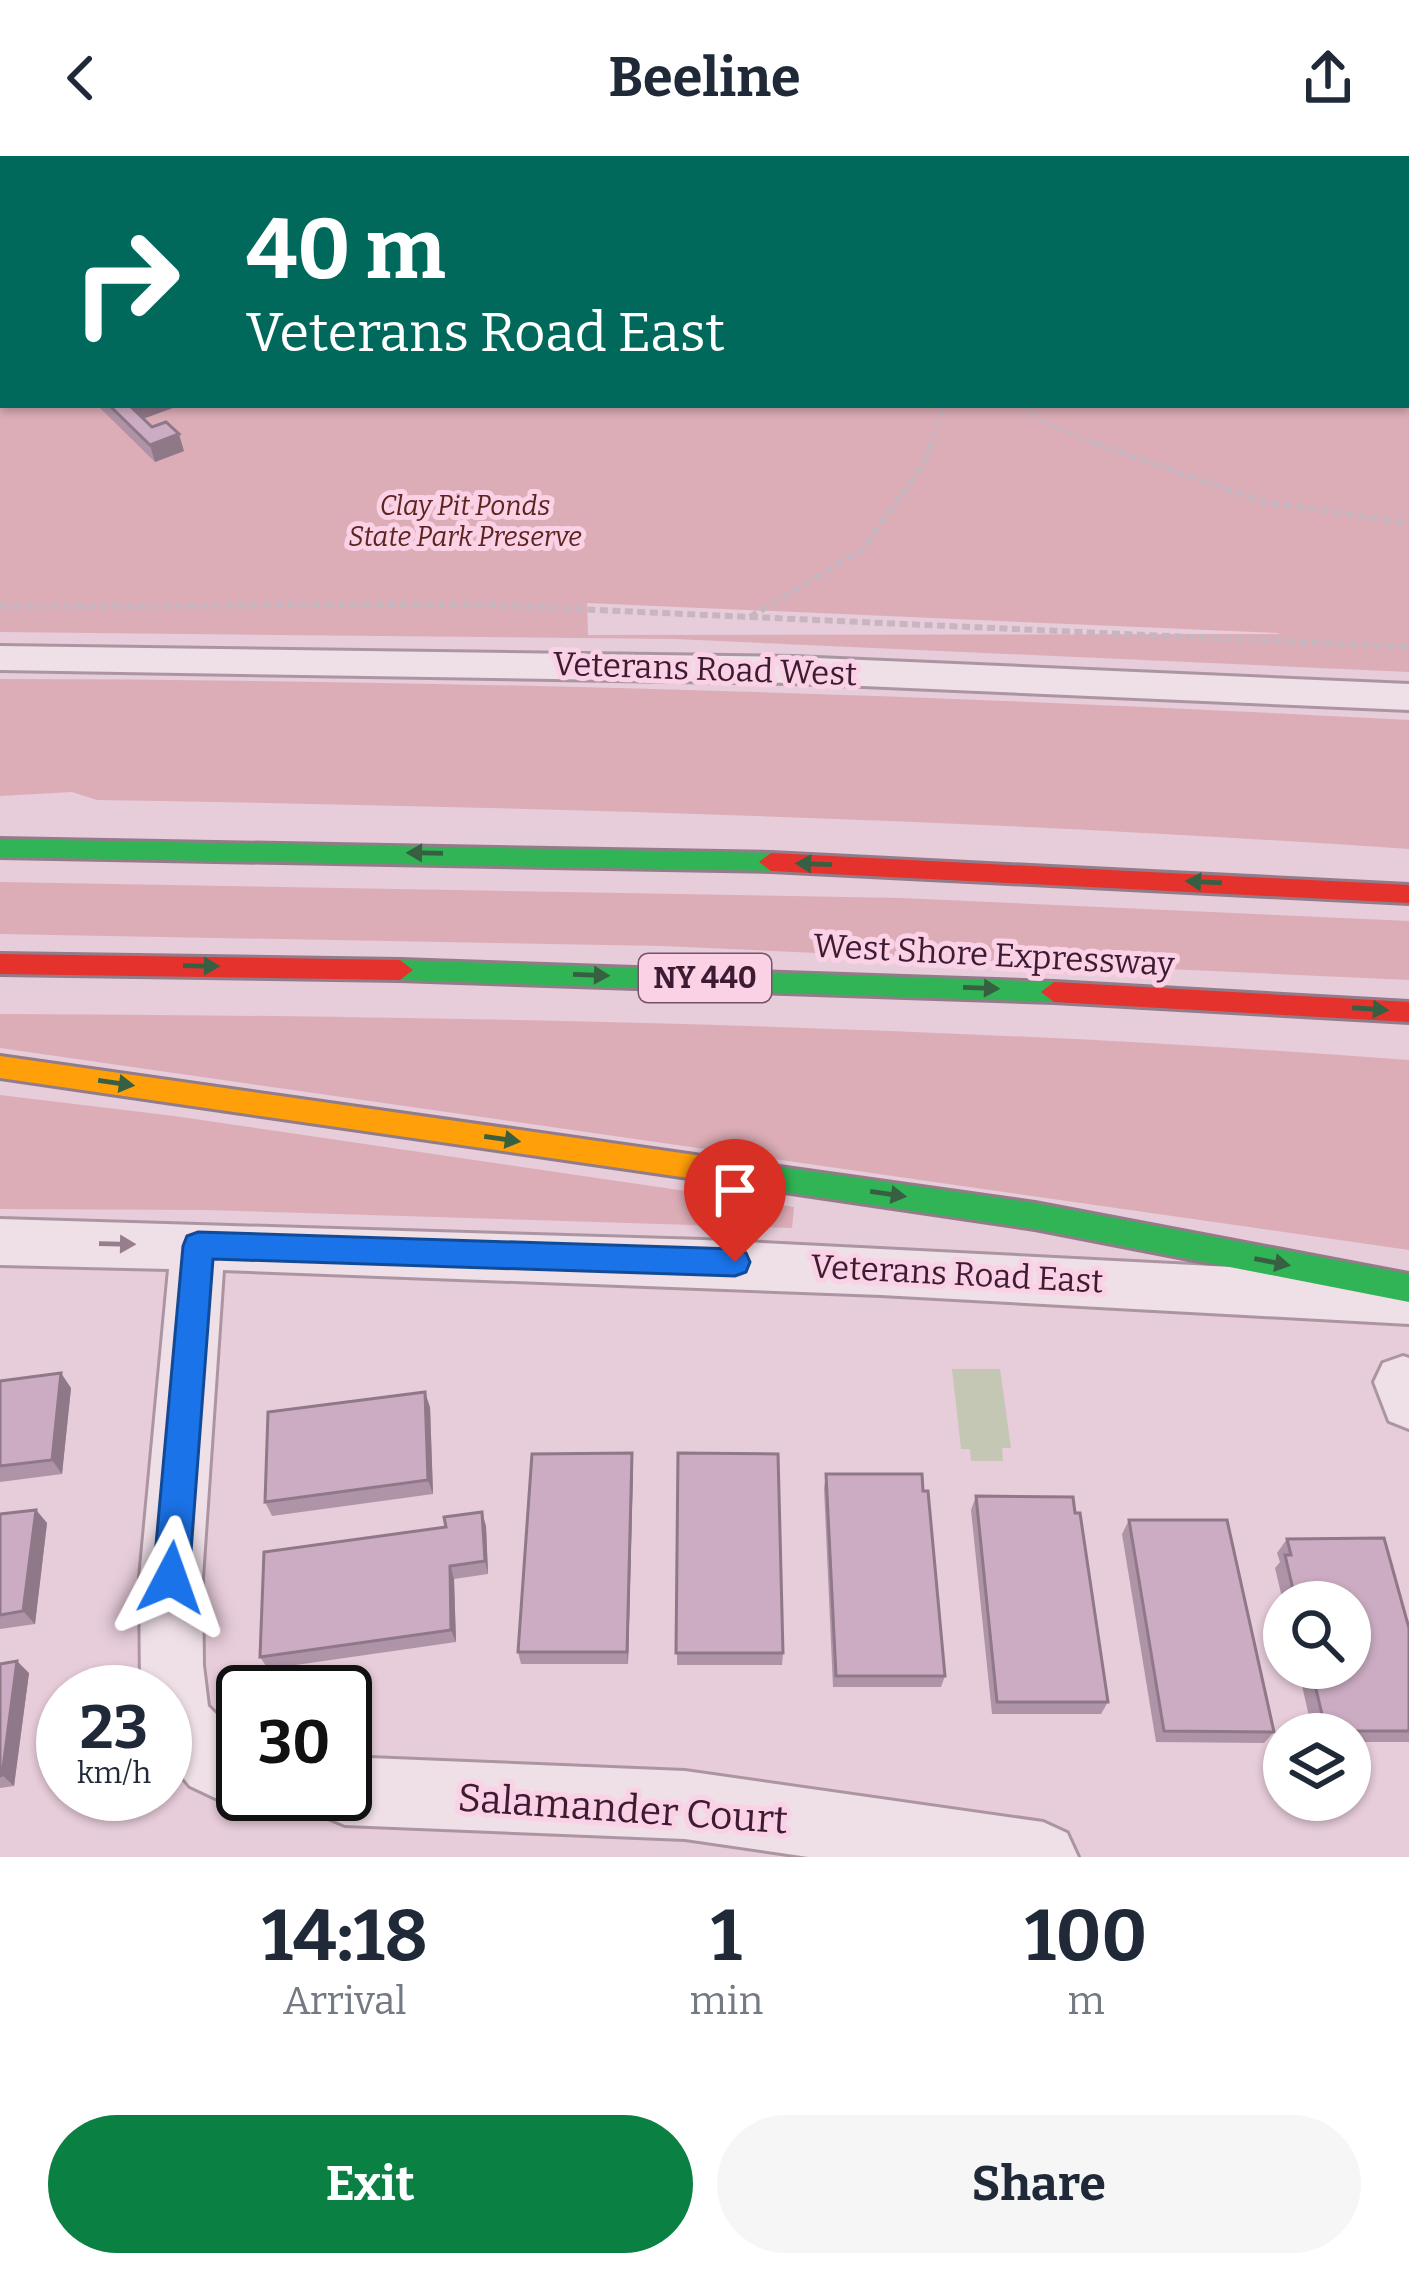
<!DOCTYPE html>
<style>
body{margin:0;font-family:Bitter,serif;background:#f6f6f7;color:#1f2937;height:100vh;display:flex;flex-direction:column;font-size:45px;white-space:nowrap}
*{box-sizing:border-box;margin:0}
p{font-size:39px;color:#747a83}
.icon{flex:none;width:66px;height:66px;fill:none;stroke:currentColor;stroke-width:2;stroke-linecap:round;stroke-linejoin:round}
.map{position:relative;height:1701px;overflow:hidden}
.side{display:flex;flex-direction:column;background:#fff;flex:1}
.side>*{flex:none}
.hud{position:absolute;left:0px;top:0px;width:1410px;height:252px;box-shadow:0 3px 9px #0004;background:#00695c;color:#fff;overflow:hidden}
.controls{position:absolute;left:1263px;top:1425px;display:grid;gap:24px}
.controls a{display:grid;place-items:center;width:108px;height:108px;border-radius:50%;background:#fff;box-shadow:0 3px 9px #0004;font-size:60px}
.speed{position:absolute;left:36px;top:1509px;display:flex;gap:24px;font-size:60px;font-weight:700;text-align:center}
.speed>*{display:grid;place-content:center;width:156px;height:156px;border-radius:50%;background:#fff;box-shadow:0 3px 9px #0004;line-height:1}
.speed small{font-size:30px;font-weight:400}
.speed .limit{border:6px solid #111;border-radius:18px;background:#fff;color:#111}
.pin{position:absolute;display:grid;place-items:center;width:102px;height:102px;color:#fff;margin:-123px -51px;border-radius:50% 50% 50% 0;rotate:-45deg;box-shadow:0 0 12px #0007}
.pin .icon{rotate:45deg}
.me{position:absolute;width:132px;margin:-66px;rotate:4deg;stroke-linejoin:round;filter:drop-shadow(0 0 9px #0008)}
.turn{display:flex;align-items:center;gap:42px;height:252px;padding:0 48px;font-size:54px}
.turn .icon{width:156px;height:156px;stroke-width:2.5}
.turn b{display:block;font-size:84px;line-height:102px}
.eta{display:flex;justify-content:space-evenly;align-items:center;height:204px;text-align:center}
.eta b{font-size:72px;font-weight:700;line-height:84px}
.button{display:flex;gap:24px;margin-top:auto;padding:24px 48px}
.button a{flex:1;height:138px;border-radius:72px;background:#0b8043;color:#fff;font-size:48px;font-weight:700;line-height:138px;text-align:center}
.button a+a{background:#f6f6f7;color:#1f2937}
header{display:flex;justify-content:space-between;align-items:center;height:156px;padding:0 48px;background:#fff;font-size:54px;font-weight:700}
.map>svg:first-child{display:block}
.green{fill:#dcadb6;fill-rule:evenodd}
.water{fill:#c3c7b4}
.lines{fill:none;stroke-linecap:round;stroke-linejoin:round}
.street-casing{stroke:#ac95a2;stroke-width:6}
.fast-casing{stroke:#927c89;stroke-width:6}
.slow-casing{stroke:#927c89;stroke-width:6}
.jam-casing{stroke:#927c89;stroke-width:6}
.path-far1{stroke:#c8b5c0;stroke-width:4.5;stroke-dasharray:6 4.5;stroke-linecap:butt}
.path{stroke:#c8b5c0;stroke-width:6;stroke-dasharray:8 4.5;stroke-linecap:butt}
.street{fill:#efdfe7;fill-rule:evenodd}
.fast{fill:#30b455;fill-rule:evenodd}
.slow{fill:#ff9f0a;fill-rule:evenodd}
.jam{fill:#e5322d;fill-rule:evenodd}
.wall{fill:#af94a7}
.shaded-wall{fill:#8f7888}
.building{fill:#ccacc2;stroke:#8f7888;stroke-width:3}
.oneway{fill:#376042}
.oneway2{fill:#967e8d}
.route{fill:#1a73e8;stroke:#114b97;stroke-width:3}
.labels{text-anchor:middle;stroke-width:10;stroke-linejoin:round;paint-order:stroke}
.far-park-label{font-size:27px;font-style:italic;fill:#5c2320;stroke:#fad1e5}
.shield{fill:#fad1e5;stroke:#765268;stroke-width:3}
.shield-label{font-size:30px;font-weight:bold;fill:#3d1c33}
.street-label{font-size:33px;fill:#3d1c33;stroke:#fad1e5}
.near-street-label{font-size:39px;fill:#3d1c33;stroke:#fad1e5}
</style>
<header><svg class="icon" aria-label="back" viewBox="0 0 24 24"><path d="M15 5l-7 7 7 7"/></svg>Beeline<svg class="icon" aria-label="share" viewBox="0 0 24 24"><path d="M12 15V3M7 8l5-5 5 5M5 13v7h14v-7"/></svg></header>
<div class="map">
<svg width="1409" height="1701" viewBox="0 0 1409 1701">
<rect width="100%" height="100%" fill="#e7ccda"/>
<g class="green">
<path d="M 0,0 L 1409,0 L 1409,516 L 675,483 L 0,476 ZM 3,3 L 1407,3 L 1407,249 L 3,249 ZM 587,447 L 1278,477 L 1279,478 L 588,479 Z"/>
<path d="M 0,523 C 470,524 940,539 1409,564 L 1409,693 C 972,663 535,651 97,644 L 72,636 L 0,640 Z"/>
<polygon points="0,726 901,742 1409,765 1409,824 663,790 0,778"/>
<path d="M 0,858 C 470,860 940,869 1409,904 L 1409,1094 L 0,892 Z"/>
<polygon points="0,939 174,960 794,1051 792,1072 206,1054 0,1053"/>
</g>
<polygon class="water" points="952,1213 1000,1213 1011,1292 1002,1292 1003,1305 971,1305 970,1293 961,1293"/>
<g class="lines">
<g class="street-casing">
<g id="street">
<polygon points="0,490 794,501 1409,528 1409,554 794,527 0,514"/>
<polygon points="0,1063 704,1084 1409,1120 1409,1168 881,1139 223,1114 202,1422 203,1509 208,1550 243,1585 243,1638 270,1638 267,1645 243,1655 190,1630 165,1600 165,1536 141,1536 140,1422 169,1113 0,1109"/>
<polygon points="1403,1200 1409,1202 1409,1273 1389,1265 1374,1226 1383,1207"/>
<polygon points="345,1601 685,1615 1043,1666 1067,1677 1078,1701 808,1701 685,1683 345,1669 321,1659 313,1638 345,1638"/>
</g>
</g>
<g class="fast-casing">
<g id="fast">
<polygon points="0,683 771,697 783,706 771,715 0,701"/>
<polygon points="400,804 1054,826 1067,836 1054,846 400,824 387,814"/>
<polygon points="716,1002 1035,1047 1409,1118 1409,1146 1035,1073 716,1026 706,1023 701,1014 706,1005"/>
</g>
</g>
<g class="slow-casing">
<polygon id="slow" points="0,900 716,1002 726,1005 731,1014 726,1023 716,1026 0,922"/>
</g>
<g class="jam-casing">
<g id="jam">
<polygon points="771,697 1409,729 1409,747 771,715 759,706"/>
<polygon points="0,798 400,804 413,814 400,824 0,818"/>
<polygon points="1054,826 1409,846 1409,866 1054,846 1041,836"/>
</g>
</g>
<g class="path-far1">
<polyline points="241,3 248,0"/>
<polyline points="1024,249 1039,264 1101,290"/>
<polyline points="930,290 944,249"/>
</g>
<g class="path">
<polyline points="1094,287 1264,346 1409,367"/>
<polyline points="0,451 466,448 1409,491"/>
<polyline points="750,461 863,393 925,306 931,287"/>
</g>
<use href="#street" class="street"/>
<use href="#fast" class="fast"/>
<use href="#slow" class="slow"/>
<use href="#jam" class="jam"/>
</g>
<g class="wall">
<polygon points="97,249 181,249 143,263 184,295 155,306"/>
<polygon points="0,1225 71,1232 62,1318 0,1326"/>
<polygon points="430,1251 433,1338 272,1360 265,1346"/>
<polygon points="678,1297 783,1497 782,1509 677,1509"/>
<polygon points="633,1312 628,1508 521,1508 518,1496"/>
<polygon points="826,1318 945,1520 941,1531 833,1531 824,1332"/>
<polygon points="976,1340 1075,1357 1108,1546 1101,1558 992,1558 971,1354"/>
<polygon points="36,1354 47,1367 35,1468 0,1473 0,1358"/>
<polygon points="1129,1364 1274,1576 1264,1587 1156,1586 1122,1378"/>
<polygon points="486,1370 488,1418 454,1423 456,1486 268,1513 260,1501"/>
<polygon points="1287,1383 1409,1472 1409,1586 1350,1586 1350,1578 1313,1578 1298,1512 1350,1512 1350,1446 1284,1446 1284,1450 1275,1412 1280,1406 1277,1397"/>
<polygon points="0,1508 29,1517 14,1630 0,1632"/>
</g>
<g class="shaded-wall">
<polygon points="129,249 181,249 134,266"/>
<polygon points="179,278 184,295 155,306 150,289"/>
<polygon points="61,1217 71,1232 62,1318 52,1304"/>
<polygon points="425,1236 430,1251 433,1338 428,1324"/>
<polygon points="632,1297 633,1312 628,1508 627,1496"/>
<polygon points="36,1354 47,1367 35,1468 23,1455"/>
<polygon points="482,1356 486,1370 488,1418 485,1405"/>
<polygon points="450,1410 454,1423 456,1486 451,1474"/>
<polygon points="17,1505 29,1517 14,1630 2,1619"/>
</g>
<g class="building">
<polygon points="109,249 129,249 152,271 166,266 179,278 150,289"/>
<polygon points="61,1217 52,1304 0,1310 0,1225"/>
<polygon points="425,1236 428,1324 265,1346 268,1256"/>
<polygon points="632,1297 627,1496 518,1496 532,1298"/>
<polygon points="678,1297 778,1298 783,1497 676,1497"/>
<polygon points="826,1318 922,1318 923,1335 928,1335 945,1520 836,1520"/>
<polygon points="976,1340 1073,1341 1075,1357 1080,1357 1108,1546 997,1546"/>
<polygon points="36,1354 23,1455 0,1459 0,1358"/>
<polygon points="482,1356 485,1405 450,1410 451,1474 260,1501 264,1396 446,1371 444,1361"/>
<polygon points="1129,1364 1227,1364 1274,1576 1164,1575"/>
<polygon points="1384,1382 1409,1472 1409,1575 1326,1575 1311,1512 1350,1512 1350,1446 1296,1446 1285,1399 1291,1399 1287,1383"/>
<polygon points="17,1505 2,1619 0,1620 0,1508"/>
</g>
<defs><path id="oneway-solid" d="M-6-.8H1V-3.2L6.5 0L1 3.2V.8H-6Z" transform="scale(3)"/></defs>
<g class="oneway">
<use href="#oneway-solid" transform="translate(425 697) rotate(-179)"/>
<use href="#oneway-solid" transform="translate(814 708) rotate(-178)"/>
<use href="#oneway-solid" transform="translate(1204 726) rotate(-177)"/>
<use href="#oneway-solid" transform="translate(201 810) rotate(1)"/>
<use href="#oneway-solid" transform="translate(591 819) rotate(2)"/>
<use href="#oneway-solid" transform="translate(981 832) rotate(2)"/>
<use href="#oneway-solid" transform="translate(1370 853) rotate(4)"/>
<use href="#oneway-solid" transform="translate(116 927) rotate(8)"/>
<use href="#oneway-solid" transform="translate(502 983) rotate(8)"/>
<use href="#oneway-solid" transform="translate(888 1038) rotate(8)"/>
<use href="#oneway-solid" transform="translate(1272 1106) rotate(11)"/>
</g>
<use class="oneway2" href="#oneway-solid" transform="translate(117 1088) rotate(1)"/>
<polygon class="route" points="198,1076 735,1093 746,1097 750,1106 746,1116 735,1120 213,1103 189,1422 184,1435 171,1440 158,1435 153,1422 183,1090 187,1080"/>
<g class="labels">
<g class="far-park-label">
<text x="465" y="359">Clay Pit Ponds<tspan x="465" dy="31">State Park Preserve</tspan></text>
</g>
<rect class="shield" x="639" y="798" width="132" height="48" rx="9"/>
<g class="shield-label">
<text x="705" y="832">NY 440</text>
</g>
<g class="street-label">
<text transform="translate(705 512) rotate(2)" y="12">Veterans Road West</text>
<text transform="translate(994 798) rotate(3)" y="12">West Shore Expressway</text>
<text transform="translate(957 1117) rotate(3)" y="12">Veterans Road East</text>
</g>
<g class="near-street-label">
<text transform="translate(623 1652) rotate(4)" y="14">Salamander Court</text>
</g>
</g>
</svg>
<div class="controls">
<a><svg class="icon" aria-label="search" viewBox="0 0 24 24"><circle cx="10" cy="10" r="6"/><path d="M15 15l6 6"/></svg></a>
<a><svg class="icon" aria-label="layers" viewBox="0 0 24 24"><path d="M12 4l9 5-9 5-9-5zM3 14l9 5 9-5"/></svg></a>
</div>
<div class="speed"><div>23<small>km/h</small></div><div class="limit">30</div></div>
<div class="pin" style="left:735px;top:1106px;background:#d93025"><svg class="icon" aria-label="arrive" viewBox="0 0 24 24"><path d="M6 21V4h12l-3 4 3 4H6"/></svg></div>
<svg class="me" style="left:171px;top:1422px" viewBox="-20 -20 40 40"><path d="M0-17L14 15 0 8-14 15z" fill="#1a73e8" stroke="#fff" stroke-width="4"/></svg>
<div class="hud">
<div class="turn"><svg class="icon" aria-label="right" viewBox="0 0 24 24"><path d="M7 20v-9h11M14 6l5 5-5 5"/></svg><div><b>40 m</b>Veterans Road East</div></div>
</div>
</div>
<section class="side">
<div class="eta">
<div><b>14:18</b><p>Arrival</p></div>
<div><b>1</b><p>min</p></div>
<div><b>100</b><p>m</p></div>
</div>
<div class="button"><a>Exit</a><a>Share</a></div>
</section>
